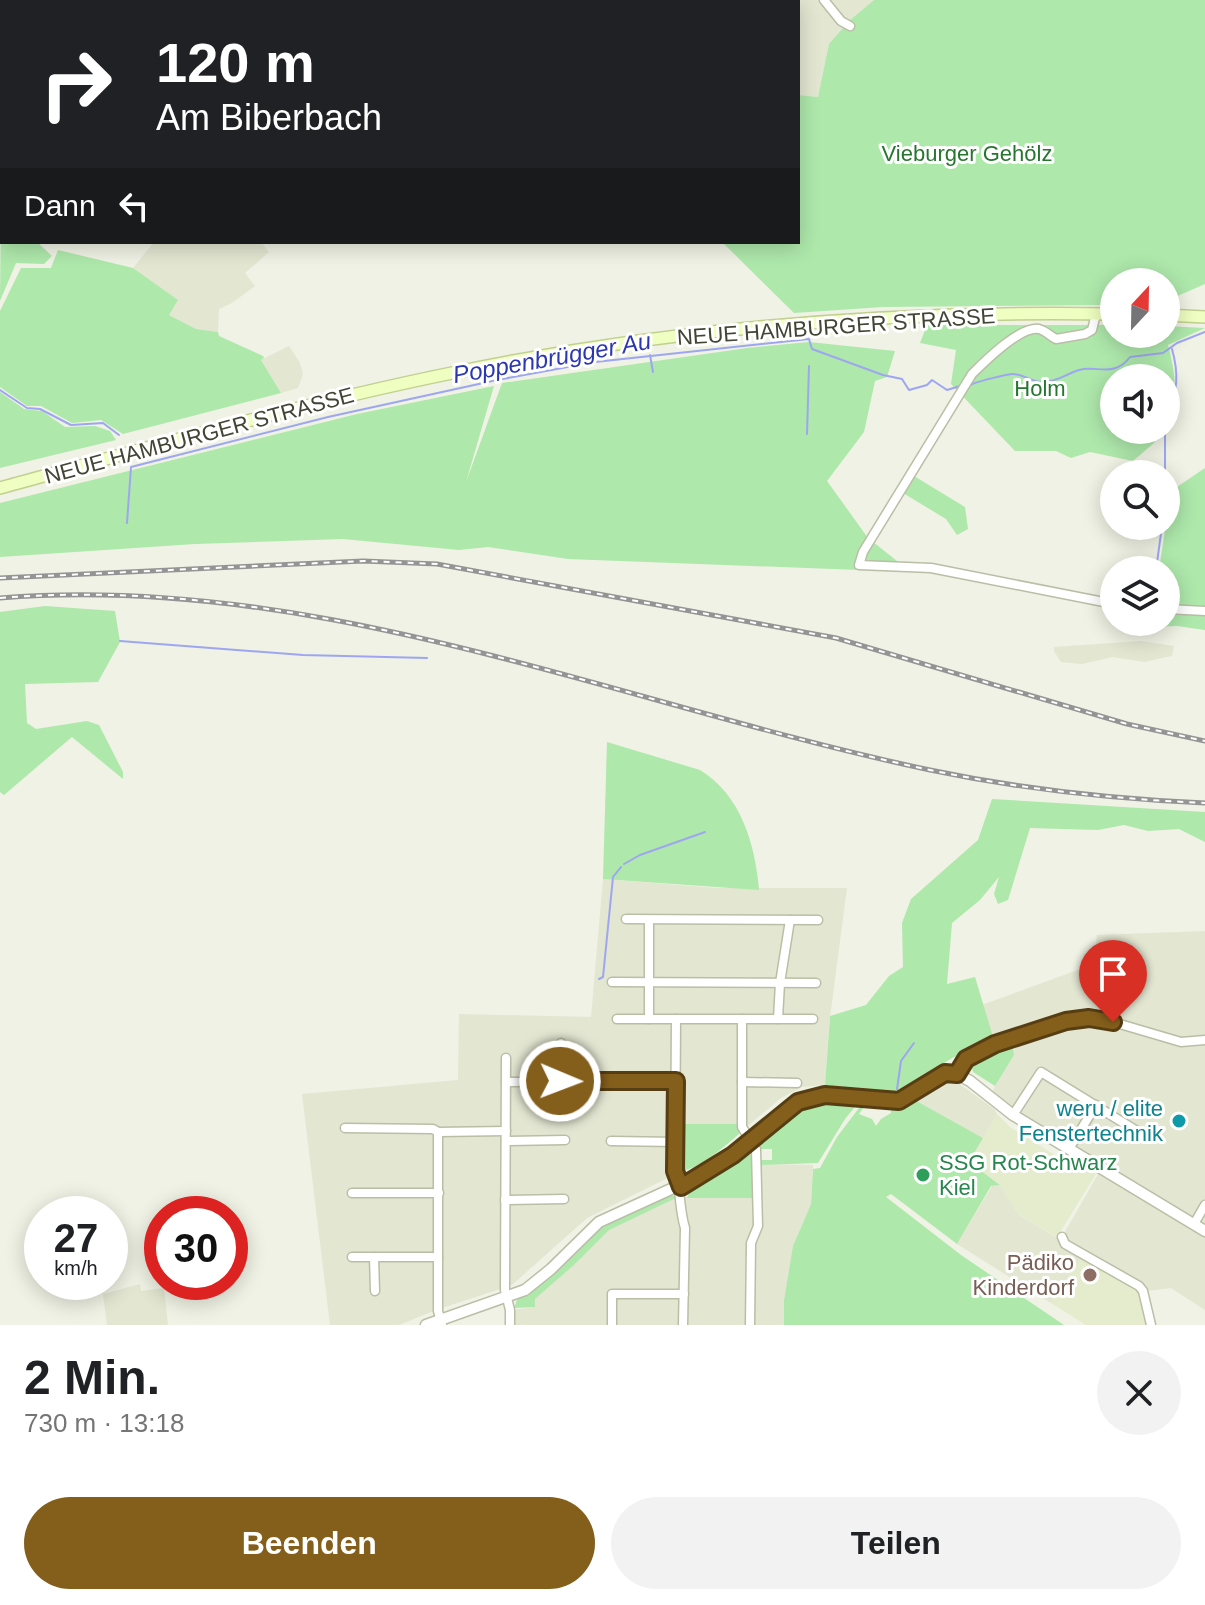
<!DOCTYPE html>
<html lang="de">
<meta charset="utf-8">
<style>
body{margin:0;font-family:Helvetica,sans-serif;background:#f2f2f2;color:#202124;height:100vh;display:flex;flex-direction:column;font-size:30px;white-space:nowrap}
*{box-sizing:border-box;margin:0}
p{font-size:26px;color:#757577}
.icon{flex:none;width:44px;height:44px;fill:none;stroke:currentColor;stroke-width:2;stroke-linecap:round;stroke-linejoin:round}
.map{position:relative;height:1325px;overflow:hidden}
.panel{display:flex;flex-direction:column;background:#fff;flex:1}
.panel>*{flex:none}
.hud{position:absolute;left:0px;top:0px;width:800px;height:244px;box-shadow:0 4px 20px #0003;background:#202124;color:#fff;overflow:hidden}
.needle{width:52px;rotate:22deg}
.buttons{position:absolute;left:1100px;top:268px;display:grid;gap:16px}
.buttons a{display:grid;place-items:center;width:80px;height:80px;border-radius:50%;background:#fff;box-shadow:0 4px 20px #0003;font-size:40px}
.speed{position:absolute;left:24px;top:1196px;display:flex;gap:16px;font-size:40px;font-weight:700;text-align:center}
.speed>*{display:grid;place-content:center;width:104px;height:104px;border-radius:50%;background:#fff;box-shadow:0 4px 20px #0003;line-height:1}
.speed small{font-size:20px;font-weight:400}
.speed .limit{border:12px solid #d22;background:#fff;color:#111}
.pin{position:absolute;display:grid;place-items:center;width:68px;height:68px;color:#fff;margin:-82px -34px;border-radius:50% 50% 50% 0;rotate:-45deg;box-shadow:0 0 8px #0007}
.pin .icon{rotate:45deg}
.me{position:absolute;width:88px;margin:-44px;rotate:91deg;stroke-linejoin:round;filter:drop-shadow(0 0 6px #0008)}
.turn{display:flex;align-items:center;gap:28px;height:168px;padding:0 24px;font-size:36px}
.turn .icon{width:104px;height:104px;stroke-width:2.5}
.turn b{display:block;font-size:56px;line-height:68px}
.then{display:flex;align-items:center;height:76px;padding:0 24px;background:#0003;gap:16px;font-size:30px}
.round{display:grid;place-items:center;flex:none;width:84px;height:84px;border-radius:42px;background:#f2f2f2}
.headline{display:flex;align-items:center;justify-content:space-between;height:136px;padding:0 24px}
h1{font-size:48px;font-weight:600;line-height:60px}
.cta{display:flex;gap:16px;margin-top:auto;padding:16px 24px}
.cta a{flex:1;height:92px;border-radius:48px;background:#845e1b;color:#fff;font-size:32px;font-weight:600;line-height:92px;text-align:center}
.cta a+a{background:#f2f2f2;color:#202124}
.map>svg:first-child{display:block}
.residential{fill:#e3e6d1}
.education{fill:#e5eccd}
.green{fill:#aee8ab}
.lines{fill:none;stroke-linecap:round;stroke-linejoin:round}
.stream{stroke:#9ea6f1;stroke-width:2}
.minor-casing{stroke:#babea6;stroke-width:11}
.tertiary-casing{stroke:#babea6;stroke-width:13}
.secondary-casing{stroke:#c1d090;stroke-width:14}
.minor{stroke:#fff;stroke-width:8}
.tertiary{stroke:#fff;stroke-width:10}
.secondary{stroke:#efffc1;stroke-width:11}
.rail-casing{stroke:#949494;stroke-width:5}
.rail{stroke:#fff;stroke-width:2;stroke-dasharray:6;stroke-linecap:butt}
.route-casing{stroke:#563d12;stroke-width:20}
.route{stroke:#845e1b;stroke-width:14}
.culture-dot{fill:#0f9aa8;stroke:#fff;stroke-width:3}
.leisure-dot{fill:#2e9e5b;stroke:#fff;stroke-width:3}
.education-dot{fill:#8d6e63;stroke:#fff;stroke-width:3}
.labels{text-anchor:middle;stroke-width:6;stroke-linejoin:round;paint-order:stroke}
.park-label{font-size:22px;fill:#26762f;stroke:#fff}
.street-label{font-size:22px;fill:#424434;stroke:#fff}
.culture-label{font-size:22px;fill:#0d838f;stroke:#fff;text-anchor:end}
.leisure-label{font-size:22px;fill:#27864d;stroke:#fff;text-anchor:start}
.education-label{font-size:22px;fill:#785e54;stroke:#fff;text-anchor:end}
.water-label{font-size:24px;font-style:italic;fill:#2b37b1;stroke:#fff}
</style>
<div class="map">
<svg width="1205" height="1325" viewBox="0 0 1205 1325">
<rect width="100%" height="100%" fill="#eff2e4"/>
<g class="residential">
<polygon points="750,0 874,0 849,21 829,44 818,97 798,95 798,2 750,2"/>
<polygon points="154,242 261,242 269,252 245,273 255,286 232,303 219,309 218,332 196,329 169,315 177,300 133,268"/>
<polygon points="289,346 300,363 303,374 298,388 281,393 261,360"/>
<polygon points="1141,641 1174,646 1172,656 1144,662 1113,657 1082,664 1061,662 1054,651 1054,647"/>
<polygon points="603,879 717,888 847,888 829,1025 825,1085 802,1087 781,1098 712,1156 587,1218 512,1285 436,1310 399,1325 330,1325 302,1094 458,1080 459,1014 591,1017"/>
<polygon points="1205,931 1205,1310 1171,1288 1138,1292 1082,1257 1051,1303 957,1244 992,1186 1000,1185 1019,1215 1056,1237 1062,1237 1101,1169 991,1097 995,1086 1014,1055 995,1044 982,1005 1094,964 1097,935"/>
<polygon points="943,1080 954,1080 994,1109 997,1114 983,1138 913,1099"/>
<polygon points="753,1164 813,1165 811,1204 793,1246 784,1300 784,1325 505,1325 505,1311 534,1307 535,1299 574,1265 609,1229 678,1197 752,1198"/>
<polygon points="140,1284 141,1291 164,1288 168,1325 107,1325 103,1294"/>
</g>
<g class="education">
<polygon points="997,1114 1010,1127 1069,1164 1080,1165 1096,1174 1057,1237 1019,1215 1000,1185 969,1162"/>
<polygon points="1081,1257 1138,1292 1148,1325 1086,1325 1051,1303"/>
</g>
<g class="green">
<polygon points="874,0 1205,0 1205,284 1166,301 1166,282 1114,282 1114,305 883,307 794,313 722,242 798,242 798,95 818,97 829,44 849,21"/>
<polygon points="2,101 2,242 37,242 52,256 44,264 16,263 0,301"/>
<polygon points="58,250 133,268 178,300 169,315 196,329 218,332 219,336 263,356 264,358 261,360 281,393 123,434 101,420 72,423 41,406 27,406 0,387 0,311 21,268 51,268"/>
<path d="M 927,325 L 1114,325 L 1114,334 L 1166,334 L 1166,326 L 1205,328 L 1168,345 C 1175,371 1179,394 1166,419 L 1166,378 L 1114,378 L 1114,430 L 1161,430 L 1154,443 L 1133,461 L 1090,452 L 1071,458 L 1056,451 L 1015,451 L 951,384 L 956,350 L 920,343 Z"/>
<polygon points="809,342 895,351 887,377 875,381 864,432 827,481 868,538 911,572 568,559 488,547 459,550 343,539 195,544 0,557 0,503 357,414 494,386 466,482 502,383 747,348"/>
<polygon points="0,392 24,409 42,411 65,427 95,426 110,431 116,440 0,468"/>
<polygon points="1205,468 1205,630 1177,626 1144,627 1145,622 1166,622 1166,570 1159,570 1171,491"/>
<polygon points="914,476 965,507 968,529 957,535 946,519 903,493"/>
<polygon points="45,606 115,611 120,642 98,682 25,684 27,723 36,729 87,721 99,725 123,772 123,779 72,737 4,795 0,792 0,612"/>
<path d="M 607,742 L 700,770 C 741,795 755,844 759,890 L 603,879 Z"/>
<polygon points="992,799 1205,812 1205,842 1179,829 1148,831 1124,825 1098,830 1030,828 1008,900 998,904 994,894 999,877 980,900 952,923 947,984 975,977 994,1040 967,1054 954,1057 894,1093 825,1085 830,1016 866,1005 889,976 903,967 902,923 911,899 978,840"/>
<polygon points="1011,1042 1014,1055 995,1086 973,1072 970,1060"/>
<path d="M 842,1099 L 858,1103 L 845,1119 L 818,1163 L 761,1165 L 761,1160 L 772,1160 L 772,1149 L 761,1149 C 761,1130 792,1106 809,1100 C 819,1098 832,1099 842,1099 Z"/>
<polygon points="913,1099 983,1138 969,1162 1000,1185 991,1186 957,1244 891,1194 886,1197 961,1255 1064,1325 784,1325 784,1300 793,1246 811,1204 813,1169 820,1168 837,1137 862,1104 866,1104 859,1114 872,1119 876,1126 881,1119 891,1113 891,1107"/>
<path d="M 680,1124 L 738,1124 L 739,1134 C 725,1146 696,1172 678,1171 Z"/>
<polygon points="745,1151 752,1156 753,1198 687,1198 691,1186"/>
<polygon points="670,1195 678,1197 609,1230 574,1265 535,1299 535,1307 514,1308 517,1300 557,1271 585,1241 604,1225"/>
</g>
<g class="lines">
<g class="stream">
<polyline points="650,355 653,372"/>
<path d="M 971,385 C 974,382 1008,374 1013,374 C 1023,374 1033,383 1043,382 C 1057,382 1066,374 1079,370 C 1097,365 1114,378 1130,357 L 1163,353 L 1177,343 L 1205,332"/>
<polyline points="0,390 27,408 40,409 71,425 103,423 119,435"/>
<path d="M 1166,416 C 1178,392 1179,374 1172,349"/>
<polyline points="807,434 809,366"/>
<polyline points="1165,474 1165,430"/>
<polyline points="1166,481 1166,498"/>
<polyline points="127,523 131,467 328,417 497,380 595,362 809,339 812,349 883,375 902,379 909,390 927,385 932,380 947,390 960,386"/>
<polyline points="1156,570 1162,526"/>
<polyline points="120,641 303,655 427,658"/>
<polyline points="624,864 640,855 705,832"/>
<polyline points="599,979 603,977 613,877 621,867"/>
<polyline points="897,1089 901,1061 914,1043"/>
</g>
<g class="minor-casing">
<g id="minor">
<polyline points="824,0 841,21 850,26"/>
<polyline points="96,2 98,0"/>
<polyline points="0,68 2,67"/>
<path d="M 1096,314 L 1092,330 L 1085,334 L 1056,339 C 1050,336 1046,331 1039,329 C 1020,326 985,361 972,374 L 863,552 L 859,565 L 931,568 L 1114,604"/>
<polyline points="1166,609 1205,611"/>
<polyline points="626,919 818,920"/>
<polyline points="612,982 816,983"/>
<polyline points="617,1019 813,1019"/>
<polyline points="649,1019 649,920"/>
<path d="M 676,1019 L 675,1171 C 681,1190 679,1209 685,1228 L 683,1325"/>
<polyline points="742,1019 742,1127 756,1149 758,1226 751,1243 750,1325"/>
<polyline points="778,1019 780,983 790,920"/>
<polyline points="506,1058 505,1290 510,1310 510,1325"/>
<polyline points="957,1074 966,1059 995,1044 1066,1021 1089,1018 1113,1022 1181,1042 1205,1040"/>
<polyline points="560,1081 561,1043"/>
<polyline points="506,1082 676,1081"/>
<polyline points="742,1082 797,1083"/>
<polyline points="1013,1115 1041,1072 1140,1133"/>
<polyline points="345,1128 433,1129 438,1132 506,1131"/>
<polyline points="438,1132 438,1311 442,1325"/>
<polyline points="506,1141 565,1140"/>
<polyline points="611,1141 676,1142"/>
<polyline points="1069,1149 1096,1105"/>
<polyline points="352,1193 439,1193"/>
<polyline points="505,1200 564,1199"/>
<polyline points="1194,1224 1205,1205"/>
<polyline points="1062,1237 1065,1244 1139,1286 1143,1291 1151,1325"/>
<polyline points="352,1257 438,1257"/>
<polyline points="374,1257 375,1291"/>
<polyline points="612,1325 612,1294 684,1294"/>
</g>
</g>
<g class="tertiary-casing">
<polyline id="tertiary" points="426,1325 525,1290 551,1269 599,1222 704,1174 733,1155 798,1102 825,1095 899,1101 945,1073 957,1074 970,1081 1013,1115 1205,1231"/>
</g>
<g class="secondary-casing">
<g id="secondary">
<polyline points="1166,315 1205,317"/>
<path d="M 0,488 C 150,447 300,404 452,373 C 668,328 893,310 1114,314"/>
</g>
</g>
<use href="#minor" class="minor"/>
<use href="#tertiary" class="tertiary"/>
<use href="#secondary" class="secondary"/>
<g class="rail-casing">
<g id="rail">
<polyline points="0,578 363,561 437,564 836,638 1127,724 1205,741"/>
<path d="M 0,598 C 320,572 622,705 930,770 C 1021,789 1112,799 1205,803"/>
</g>
</g>
<use href="#rail" class="rail"/>
</g>
<g class="lines">
<g class="route-casing">
<polyline id="route" points="560,1081 676,1081 675,1171 681,1187 733,1155 798,1102 825,1095 899,1101 945,1073 957,1074 966,1059 995,1044 1066,1021 1089,1018 1113,1022"/>
</g>
<use href="#route" class="route"/>
</g>
<circle class="culture-dot" cx="1179" cy="1121" r="8"/>
<circle class="leisure-dot" cx="923" cy="1175" r="8"/>
<circle class="education-dot" cx="1090" cy="1275" r="8"/>
<g class="labels">
<g class="park-label">
<text x="967" y="161">Vieburger Gehölz</text>
<text x="1040" y="396">Holm</text>
</g>
<g class="street-label">
<text transform="translate(836 326) rotate(-4)" y="8">NEUE HAMBURGER STRASSE</text>
<text transform="translate(199 435) rotate(-15)" y="8">NEUE HAMBURGER STRASSE</text>
</g>
<g class="culture-label">
<text x="1163" y="1116">weru / elite<tspan x="1163" dy="25">Fenstertechnik</tspan></text>
</g>
<g class="leisure-label">
<text x="939" y="1170">SSG Rot-Schwarz<tspan x="939" dy="25">Kiel</tspan></text>
</g>
<g class="education-label">
<text x="1074" y="1270">Pädiko<tspan x="1074" dy="25">Kinderdorf</tspan></text>
</g>
<g class="water-label">
<text transform="translate(552 358) rotate(-10)" y="8">Poppenbrügger Au</text>
</g>
</g>
</svg>
<div class="buttons">
<a><svg class="needle" viewBox="-14 -14 28 28"><path d="M0-13l5 13h-10z" fill="#e53935"/><path d="M0 13l5-13h-10z" fill="#757577"/></svg></a>
<a><svg class="icon" aria-label="sound" viewBox="0 0 24 24"><path d="M4 9h4l5-4v14l-5-4H4zM17 9q2 3 0 6"/></svg></a>
<a><svg class="icon" aria-label="search" viewBox="0 0 24 24"><circle cx="10" cy="10" r="6"/><path d="M15 15l6 6"/></svg></a>
<a><svg class="icon" aria-label="layers" viewBox="0 0 24 24"><path d="M12 4l9 5-9 5-9-5zM3 14l9 5 9-5"/></svg></a>
</div>
<div class="speed"><div>27<small>km/h</small></div><div class="limit">30</div></div>
<div class="pin" style="left:1113px;top:1022px;background:#d93025"><svg class="icon" aria-label="arrive" viewBox="0 0 24 24"><path d="M6 21V4h12l-3 4 3 4H6"/></svg></div>
<svg class="me" style="left:560px;top:1081px" viewBox="-20 -20 40 40"><circle r="17" fill="#845e1b" stroke="#fff" stroke-width="3"/><path d="M0-11L8 9 0 5-8 9z" fill="#fff"/></svg>
<div class="hud">
<div class="turn"><svg class="icon" aria-label="right" viewBox="0 0 24 24"><path d="M7 20v-9h11M14 6l5 5-5 5"/></svg><div><b>120 m</b>Am Biberbach</div></div>
<div class="then">Dann<svg class="icon" aria-label="left" viewBox="0 0 24 24"><path d="M17 20v-9H6M10 6l-5 5 5 5"/></svg></div>
</div>
</div>
<section class="panel">
<div class="headline"><div><h1>2 Min.</h1><p>730 m · 13:18</p></div><a class="round"><svg class="icon" aria-label="close" viewBox="0 0 24 24"><path d="M6 6l12 12M18 6L6 18"/></svg></a></div>
<div class="cta"><a>Beenden</a><a>Teilen</a></div>
</section>
